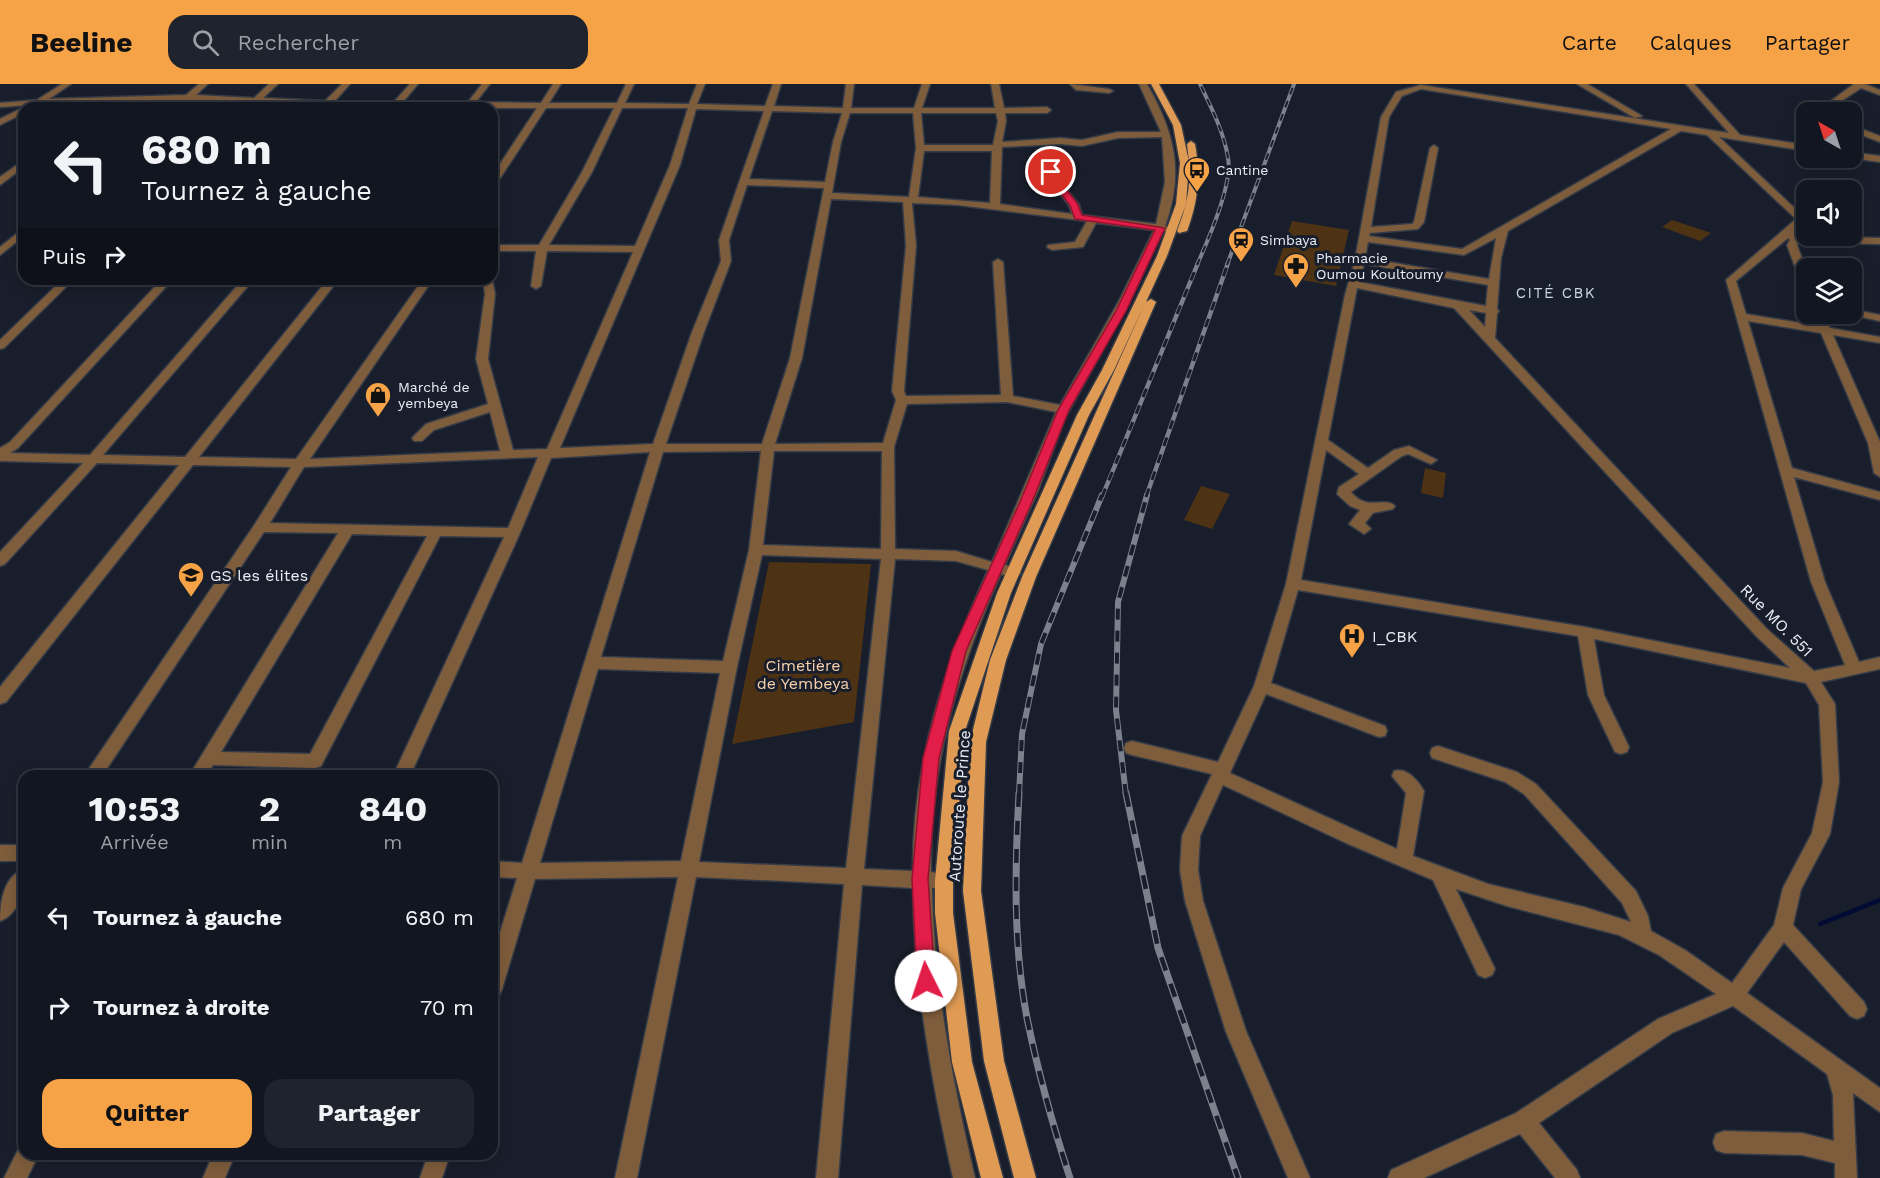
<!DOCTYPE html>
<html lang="fr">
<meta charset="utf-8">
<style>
body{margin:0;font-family:"Work Sans",sans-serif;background:#1f232d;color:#f1f3f6;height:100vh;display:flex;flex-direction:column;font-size:22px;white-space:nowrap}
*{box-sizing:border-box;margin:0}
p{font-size:20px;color:#9c9fa5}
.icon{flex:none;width:33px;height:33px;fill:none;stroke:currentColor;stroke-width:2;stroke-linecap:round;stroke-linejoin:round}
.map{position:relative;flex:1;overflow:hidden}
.panel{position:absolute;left:18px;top:686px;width:480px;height:390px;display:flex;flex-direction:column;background:#121620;border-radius:18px;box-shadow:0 3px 15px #0003,0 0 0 2px #31353e}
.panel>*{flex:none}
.top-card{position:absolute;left:18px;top:18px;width:480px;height:183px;border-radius:18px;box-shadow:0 3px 15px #0003,0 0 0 2px #31353e;background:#121620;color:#f1f3f6;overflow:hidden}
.needle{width:39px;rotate:321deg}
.fabs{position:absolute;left:1796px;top:18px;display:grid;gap:12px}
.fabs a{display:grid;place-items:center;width:66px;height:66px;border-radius:12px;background:#121620;box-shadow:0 3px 15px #0003,0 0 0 2px #31353e;font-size:30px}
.pin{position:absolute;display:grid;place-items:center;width:51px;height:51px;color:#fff;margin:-26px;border:3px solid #fff;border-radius:50%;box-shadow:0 2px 6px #0007}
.me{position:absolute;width:66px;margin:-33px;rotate:356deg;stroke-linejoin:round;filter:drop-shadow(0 0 4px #0008)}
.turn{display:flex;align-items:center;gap:21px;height:126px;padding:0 24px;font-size:27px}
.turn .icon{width:78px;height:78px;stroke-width:2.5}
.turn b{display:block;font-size:42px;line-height:51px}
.then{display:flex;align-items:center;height:57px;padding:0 24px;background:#0003;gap:12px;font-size:22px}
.eta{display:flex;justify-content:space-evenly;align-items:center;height:102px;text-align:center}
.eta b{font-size:36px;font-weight:700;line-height:42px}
.primary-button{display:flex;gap:12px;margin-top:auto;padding:12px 24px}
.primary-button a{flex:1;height:69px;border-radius:18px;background:#f6a247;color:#111;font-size:24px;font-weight:700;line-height:69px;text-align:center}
.primary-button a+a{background:#1f232d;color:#f1f3f6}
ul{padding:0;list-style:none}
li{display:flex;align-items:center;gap:18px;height:90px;padding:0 24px}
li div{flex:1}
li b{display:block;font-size:22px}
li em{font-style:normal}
header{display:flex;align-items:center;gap:36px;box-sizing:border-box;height:84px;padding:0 30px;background:#f6a247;color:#111}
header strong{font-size:28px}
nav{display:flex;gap:33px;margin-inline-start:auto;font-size:21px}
.search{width:420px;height:54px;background:#1f232d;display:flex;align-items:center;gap:15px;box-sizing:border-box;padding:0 21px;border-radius:18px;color:#9c9fa5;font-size:22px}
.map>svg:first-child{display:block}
.green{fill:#4d3214}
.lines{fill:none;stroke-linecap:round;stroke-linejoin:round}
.stream{stroke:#010b33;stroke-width:4.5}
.minor-casing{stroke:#353b47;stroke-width:3}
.major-casing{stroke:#353b47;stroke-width:3}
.minor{fill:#7e5d3c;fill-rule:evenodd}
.major{fill:#df9a53;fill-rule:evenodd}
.rail-far3-casing{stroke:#7c828d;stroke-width:4}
.rail-far2-casing{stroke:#7c828d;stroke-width:4.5}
.rail-far1-casing{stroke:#7c828d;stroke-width:6}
.rail-casing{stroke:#7c828d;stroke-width:7}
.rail-far3{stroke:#181e2b;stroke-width:2;stroke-dasharray:7;stroke-linecap:butt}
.rail-far2{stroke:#181e2b;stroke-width:3;stroke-dasharray:9;stroke-linecap:butt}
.rail-far1{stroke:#181e2b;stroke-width:4;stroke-dasharray:11;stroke-linecap:butt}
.rail{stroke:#181e2b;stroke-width:4.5;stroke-dasharray:14;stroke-linecap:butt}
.route{fill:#e11d48;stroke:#92132f;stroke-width:1.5}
.labels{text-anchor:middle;stroke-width:6;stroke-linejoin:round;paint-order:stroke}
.far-poi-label{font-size:14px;fill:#e8edf6;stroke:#181e2b;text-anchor:start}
.far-neighbourhood-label{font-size:15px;letter-spacing:1.5px;fill:#ccd5e6;stroke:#181e2b}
.poi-label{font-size:16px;fill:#e8edf6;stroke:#181e2b;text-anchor:start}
.street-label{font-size:16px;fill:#e8edf6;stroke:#181e2b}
.park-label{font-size:16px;fill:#f7cfa9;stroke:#181e2b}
</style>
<header>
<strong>Beeline</strong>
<div class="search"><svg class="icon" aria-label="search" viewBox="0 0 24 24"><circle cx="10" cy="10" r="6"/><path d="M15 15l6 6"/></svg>Rechercher</div>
<nav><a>Carte</a><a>Calques</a><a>Partager</a></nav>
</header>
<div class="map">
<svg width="1880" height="1094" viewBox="0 0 1880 1094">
<rect width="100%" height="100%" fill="#181e2b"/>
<g class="green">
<polygon points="1672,136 1711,149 1700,157 1662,143"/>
<polygon points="1292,137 1349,146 1336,202 1274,191"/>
<polygon points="1425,384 1446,389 1443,414 1421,409"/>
<polygon points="1201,402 1230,410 1212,445 1184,436"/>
<polygon points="769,478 871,480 854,638 732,660"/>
</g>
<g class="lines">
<polyline class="stream" points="1820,840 1880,816"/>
<g class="minor-casing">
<g id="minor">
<path d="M 62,0 L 71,0 L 49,15 L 186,11 L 199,0 L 208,0 L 196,11 L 254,14 L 269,0 L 278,0 L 263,14 L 325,17 L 342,0 L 350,0 L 334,18 L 394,18 L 410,0 L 418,0 L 403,18 L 468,18 L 482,0 L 490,0 L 476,18 L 541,19 L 553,0 L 561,0 L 549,19 L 617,19 L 626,0 L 634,0 L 625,19 L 689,20 L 697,0 L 705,0 L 697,20 L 765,22 L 773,0 L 781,0 L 774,22 L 843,24 L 846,0 L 854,0 L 851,24 L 914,24 L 922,0 L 930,0 L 922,24 L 995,24 L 991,0 L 999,0 L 1004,24 L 1047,23 L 1051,26 L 1047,29 L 1005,29 L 1006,37 L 1002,58 L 1060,54 L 1082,56 L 1118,48 L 1161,48 L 1139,0 L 1147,0 C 1174,48 1185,87 1165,142 L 1174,145 L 1169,148 L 1163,147 L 1130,217 L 1065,334 L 1038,407 L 1005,481 L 1019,485 L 1021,489 L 1014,494 L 1001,490 C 958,586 929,683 931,788 L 950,791 L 953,797 L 950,803 L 932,804 C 934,903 953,999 975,1094 L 953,1094 C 932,998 914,902 913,804 L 862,801 L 838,1094 L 816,1094 L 844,800 L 696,793 L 637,1094 L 615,1094 L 678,793 L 535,795 L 502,905 L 499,912 L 492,914 L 492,874 L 517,794 L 492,793 L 492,777 L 522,779 L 650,368 L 551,374 L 520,449 L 410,692 L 393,692 L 504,453 L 440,452 L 321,682 L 315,684 L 213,681 L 206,692 L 189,692 L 338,449 L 264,448 L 102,692 L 84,692 L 255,440 L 291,383 L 193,381 L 6,618 L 0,620 L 0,603 L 179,381 L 97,379 L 5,480 L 0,482 L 0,468 L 83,379 L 0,377 L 0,364 L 10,358 L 162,195 L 173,195 L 18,364 L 10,369 L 90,371 L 243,195 L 254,195 L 103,371 L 185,373 L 328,195 L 339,195 L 199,373 L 296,375 L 423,195 L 433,195 L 310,375 L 500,367 L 490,328 L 434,346 L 422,357 L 414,357 L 412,354 L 426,340 L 488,320 L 476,275 L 485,210 L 483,196 L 492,194 L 495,210 L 488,275 L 513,366 L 547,365 L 633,168 L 547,167 L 541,202 L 536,205 L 531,202 L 536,167 L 492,167 L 492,161 L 539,161 L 582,88 L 614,24 L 546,24 L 497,99 L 492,102 L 492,92 L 537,24 L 320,24 L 321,22 L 258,19 L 253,24 L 248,24 L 246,22 L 249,19 L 190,16 L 180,24 L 171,24 L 180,16 L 113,16 L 0,23 L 0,19 L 37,16 ZM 622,24 L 688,24 L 670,81 L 635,162 L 549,161 L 592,88 ZM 696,25 L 764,27 L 719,156 L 721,177 L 692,248 L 653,360 L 560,364 L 680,81 ZM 772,27 L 842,29 L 833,58 L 825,98 L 749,95 ZM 850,29 L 913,29 L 916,64 L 909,113 L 832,109 L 841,58 ZM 921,29 L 996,29 L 998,37 L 993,61 L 924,61 ZM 1162,53 L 1165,98 L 1156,140 L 1082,131 L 1079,121 L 1055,91 L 1064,88 L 1064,84 L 1044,90 L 1069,121 L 1072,130 L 1000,120 L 1002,63 L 1060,60 L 1082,62 L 1118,54 ZM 924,67 L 992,67 L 990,119 L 918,113 ZM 747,101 L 824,104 L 790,274 L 762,360 L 666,360 L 704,248 L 731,177 L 729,156 ZM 831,115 L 903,118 L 906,162 L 892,307 L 896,316 L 883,359 L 775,360 L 802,274 ZM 912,119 L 958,121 L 1087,137 L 1075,158 L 1048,161 L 1047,163 L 1052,166 L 1083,163 L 1096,139 L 1154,146 L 1119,217 L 1060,321 L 1013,312 L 1003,178 L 998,175 L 993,178 L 1001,311 L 906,312 L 904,307 L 916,162 ZM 1007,318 L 1056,328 L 992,478 L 956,467 L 895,465 L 894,363 L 907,320 ZM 761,367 L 749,466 L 723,577 L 601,573 L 663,368 ZM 774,367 L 882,367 L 881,465 L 763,461 ZM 538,373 L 508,444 L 270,439 L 304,383 ZM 352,450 L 427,452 L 310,670 L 221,668 ZM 762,471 L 881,475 L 846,784 L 699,778 L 737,583 ZM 895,475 L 956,477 L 988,486 C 944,583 912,680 913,787 L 864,785 ZM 598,585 L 720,589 L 681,777 L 540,779 Z"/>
<polygon points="1070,0 1109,5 1113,7 1109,9 1076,6"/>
<polygon points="1577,0 1587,0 1642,32 1635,34"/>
<path d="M 1686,0 L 1694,0 L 1740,51 L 1806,61 L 1806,67 L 1719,53 L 1804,133 L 1806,135 L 1796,146 L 1806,148 L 1806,152 L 1880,154 L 1880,160 L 1830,159 L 1798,153 L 1800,156 L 1797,161 L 1806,185 L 1806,202 L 1801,199 L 1787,161 L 1790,156 L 1788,154 L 1736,197 L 1746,230 L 1818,242 L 1813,230 L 1823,230 L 1830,244 L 1880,253 L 1880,259 L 1833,251 L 1880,358 L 1880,393 L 1874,389 L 1868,359 L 1821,249 L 1748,237 L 1792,384 L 1880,408 L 1880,416 L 1794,393 L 1825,498 L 1859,578 L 1880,573 L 1880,585 L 1821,598 L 1835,620 L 1839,698 L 1830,750 L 1801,805 L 1793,841 L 1864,918 L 1867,925 L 1864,932 L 1857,935 L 1850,932 L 1784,858 L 1747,909 L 1880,1004 L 1880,1028 L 1853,1009 L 1857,1094 L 1835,1094 L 1835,1079 L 1802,1071 L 1724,1069 L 1716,1066 L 1713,1058 L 1716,1050 L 1724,1047 L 1802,1049 L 1834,1057 L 1833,1011 L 1827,990 L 1733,922 L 1672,949 L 1539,1039 L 1577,1086 L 1580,1094 L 1555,1094 L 1520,1050 L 1424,1094 L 1388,1094 L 1391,1086 L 1516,1029 L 1658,935 L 1716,910 L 1659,871 L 1619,851 L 1507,822 L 1456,805 L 1495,885 L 1492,891 L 1485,894 L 1478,891 L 1433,796 L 1346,759 L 1223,701 L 1200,752 L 1198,786 L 1203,817 L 1246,947 L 1310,1094 L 1288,1094 L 1226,948 L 1185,817 L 1180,786 L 1182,752 L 1212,690 L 1132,671 L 1126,669 L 1124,664 L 1126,659 L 1132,657 L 1218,678 L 1254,602 L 1286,500 L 1345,211 L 1355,176 L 1381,33 L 1396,8 L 1421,1 L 1729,49 ZM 1421,5 L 1671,45 L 1462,165 L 1369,152 L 1370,149 L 1418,145 L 1424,138 L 1438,64 L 1434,61 L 1430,64 L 1414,138 L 1412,140 L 1371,143 L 1389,33 L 1402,12 ZM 1681,47 L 1707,51 L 1796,135 L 1726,196 L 1811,498 L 1845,581 L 1814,587 L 1767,545 L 1495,254 L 1497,230 L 1499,227 L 1497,225 L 1501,174 L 1508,147 ZM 1496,154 L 1489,195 L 1365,174 L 1368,158 L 1464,171 ZM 1364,180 L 1488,201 L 1486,222 L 1359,198 ZM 1357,204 L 1454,224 L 1757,553 L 1790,584 L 1585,543 L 1301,496 L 1326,366 L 1359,390 L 1339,403 L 1337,410 L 1350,422 L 1360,426 L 1349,440 L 1364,450 L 1371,445 L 1365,439 L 1373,429 L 1393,425 L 1395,422 C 1385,412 1367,428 1351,408 L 1402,372 L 1408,370 L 1431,380 L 1437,376 L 1409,362 L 1394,366 L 1368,384 L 1328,356 ZM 1469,226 L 1486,229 L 1485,243 ZM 1298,506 L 1578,552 L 1588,611 L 1615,668 L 1621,670 L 1627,668 L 1629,663 L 1604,611 L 1594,555 L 1806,599 L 1819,621 L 1823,698 L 1812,749 L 1783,804 L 1774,841 L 1732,899 L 1685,866 L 1651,847 L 1648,832 L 1636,807 L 1536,700 L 1517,688 L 1438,662 L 1432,664 L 1430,669 L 1432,674 L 1505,698 L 1524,710 L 1622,819 L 1631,838 L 1584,823 L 1488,800 L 1413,772 L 1424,707 C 1418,696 1406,683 1394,687 L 1392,692 L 1406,709 L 1397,765 L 1230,689 L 1266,610 L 1379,653 L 1385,652 L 1387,647 L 1385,642 L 1271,599 Z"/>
<polygon points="1854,0 1865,0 1880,6 1880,11 1861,4 1825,28 1816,28"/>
<polygon points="24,23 26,24 24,24 24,29 0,41 0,35"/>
<polygon points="1851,41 1880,52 1880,58 1851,47"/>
<polygon points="1851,68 1880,72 1880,78 1850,74"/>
<polygon points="24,76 24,83 0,101 0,93"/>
<polygon points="24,144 24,152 0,171 0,163"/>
<polygon points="63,195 74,195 4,264 0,265 0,256"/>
<polygon points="1851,225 1880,231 1880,237 1847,230 1851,230"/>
<rect x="0" y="761" width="24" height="16"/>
<path d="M 24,785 C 24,804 20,830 0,837 C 0,819 3,793 24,785 Z"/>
<polygon points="24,1061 24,1070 39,1070 27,1094 4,1094 20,1062"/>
<polygon points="213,1070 235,1070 225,1094 203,1094"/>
<polygon points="428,1070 450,1070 442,1094 420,1094"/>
</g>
</g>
<g class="major-casing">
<path id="major" d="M 1151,0 L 1159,0 L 1181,41 L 1189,78 L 1187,60 L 1191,57 L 1195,60 C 1201,91 1198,118 1187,147 L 1179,149 L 1177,147 C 1186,125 1191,103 1189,80 L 1186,120 L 1167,172 L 1146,218 L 1151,215 L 1156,218 L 1036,493 L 1006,576 L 986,658 L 981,807 L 1004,977 L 1036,1094 L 1014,1094 L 984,977 L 963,807 L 970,658 L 990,576 L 1022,493 L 1145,219 L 1114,286 L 1089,331 L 1011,509 L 965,647 L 953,797 L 953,829 L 972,978 L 1003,1094 L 981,1094 L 952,978 L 935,829 L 935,797 L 949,647 L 997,509 L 1077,331 L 1102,286 L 1157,172 L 1176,120 L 1180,79 L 1173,41 Z"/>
</g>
<use href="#minor" class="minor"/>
<use href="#major" class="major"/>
<g class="rail-far3-casing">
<g id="rail-far3">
<path d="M 1197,181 C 1208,156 1233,100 1228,74 C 1224,48 1211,23 1200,0"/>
<polyline points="1227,181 1294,0"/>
</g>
</g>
<g class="rail-far2-casing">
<g id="rail-far2">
<polyline points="1102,413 1198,179"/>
<polyline points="1146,413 1228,179"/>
</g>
</g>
<g class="rail-far1-casing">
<g id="rail-far1">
<polyline points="1019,711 1022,650 1041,560 1102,411"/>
<polyline points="1126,711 1116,626 1118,518 1147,411"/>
</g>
</g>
<g class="rail-casing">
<g id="rail">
<path d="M 1019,709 C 1015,783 1013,861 1027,934 C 1038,988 1053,1042 1070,1094"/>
<polyline points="1126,709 1158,864 1238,1094"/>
</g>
</g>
<use href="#rail-far3" class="rail-far3"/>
<use href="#rail-far2" class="rail-far2"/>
<use href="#rail-far1" class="rail-far1"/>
<use href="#rail" class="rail"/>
</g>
<polygon class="route" points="1048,87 1054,87 1054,90 1077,119 1082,131 1165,144 1126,227 1069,326 1032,418 966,567 939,674 928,795 935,897 933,903 926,906 920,903 917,897 912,795 923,674 952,567 1020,418 1058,326 1116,227 1155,146 1075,135 1070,121 1045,90"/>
<defs>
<g id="bus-pin" transform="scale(1.35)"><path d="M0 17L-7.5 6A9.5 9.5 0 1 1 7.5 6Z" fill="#f6a247" stroke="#181e2b"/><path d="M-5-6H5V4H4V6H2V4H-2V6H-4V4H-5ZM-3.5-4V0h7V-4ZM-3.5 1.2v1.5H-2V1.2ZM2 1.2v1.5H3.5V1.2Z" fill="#111"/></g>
<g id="station-pin" transform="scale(1.35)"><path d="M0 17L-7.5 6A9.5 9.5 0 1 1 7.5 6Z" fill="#f6a247" stroke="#181e2b"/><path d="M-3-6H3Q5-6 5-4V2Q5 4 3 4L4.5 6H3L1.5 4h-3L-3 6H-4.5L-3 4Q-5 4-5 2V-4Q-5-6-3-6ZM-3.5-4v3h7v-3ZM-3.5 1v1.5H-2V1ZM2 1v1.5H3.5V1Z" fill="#111"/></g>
<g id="pharmacy-pin" transform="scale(1.35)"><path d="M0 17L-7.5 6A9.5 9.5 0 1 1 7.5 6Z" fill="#f6a247" stroke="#181e2b"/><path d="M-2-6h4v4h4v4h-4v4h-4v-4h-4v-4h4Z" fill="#111"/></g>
<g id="shop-pin" transform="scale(1.35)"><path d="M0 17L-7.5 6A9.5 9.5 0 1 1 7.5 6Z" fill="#f6a247" stroke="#181e2b"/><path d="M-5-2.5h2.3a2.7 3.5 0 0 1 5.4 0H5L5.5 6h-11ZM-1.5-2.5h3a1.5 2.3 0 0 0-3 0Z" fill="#111"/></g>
<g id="school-pin" transform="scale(1.35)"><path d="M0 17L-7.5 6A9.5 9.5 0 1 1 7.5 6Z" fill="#f6a247" stroke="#181e2b"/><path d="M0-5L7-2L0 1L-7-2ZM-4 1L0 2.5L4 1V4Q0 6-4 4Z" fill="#111"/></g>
<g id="hospital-pin" transform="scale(1.35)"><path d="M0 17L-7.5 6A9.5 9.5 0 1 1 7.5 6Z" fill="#f6a247" stroke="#181e2b"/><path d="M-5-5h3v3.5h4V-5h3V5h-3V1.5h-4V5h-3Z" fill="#111"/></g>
</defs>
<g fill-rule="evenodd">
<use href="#bus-pin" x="1197" y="86"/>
<use href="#station-pin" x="1241" y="156"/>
<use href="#pharmacy-pin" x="1296" y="182"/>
<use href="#shop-pin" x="378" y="311"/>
<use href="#school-pin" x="191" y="491"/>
<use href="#hospital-pin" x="1352" y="552"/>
</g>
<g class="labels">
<g class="far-poi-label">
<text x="1216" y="91">Cantine</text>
<text x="1260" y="161">Simbaya</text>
<text x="1316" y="179">Pharmacie<tspan x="1316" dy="16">Oumou Koultoumy</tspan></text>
<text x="398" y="308">Marché de<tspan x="398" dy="16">yembeya</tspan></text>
</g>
<g class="far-neighbourhood-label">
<text x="1556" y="214">CITÉ CBK</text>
</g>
<g class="poi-label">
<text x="210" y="497">GS les élites</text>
<text x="1372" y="558">I_CBK</text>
</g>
<g class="street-label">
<text transform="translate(1777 536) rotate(45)" y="6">Rue MO. 551</text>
<text transform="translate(959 722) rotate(-86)" y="6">Autoroute le Prince</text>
</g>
<g class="park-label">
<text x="803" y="587">Cimetière<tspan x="803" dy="18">de Yembeya</tspan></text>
</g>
</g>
</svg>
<div class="fabs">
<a><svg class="needle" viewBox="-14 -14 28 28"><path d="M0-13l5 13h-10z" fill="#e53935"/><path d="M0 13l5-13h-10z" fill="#9c9fa5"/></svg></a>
<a><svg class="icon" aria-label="sound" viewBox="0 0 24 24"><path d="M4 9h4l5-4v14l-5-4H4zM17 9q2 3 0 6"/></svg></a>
<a><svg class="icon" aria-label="layers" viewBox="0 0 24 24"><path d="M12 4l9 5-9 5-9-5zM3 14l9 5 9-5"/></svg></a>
</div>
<div class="pin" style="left:1051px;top:88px;background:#d93025"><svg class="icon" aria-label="arrive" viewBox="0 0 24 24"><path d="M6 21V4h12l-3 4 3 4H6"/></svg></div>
<svg class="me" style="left:926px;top:897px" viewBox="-20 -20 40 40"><circle r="19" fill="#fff"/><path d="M0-13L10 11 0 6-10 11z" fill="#e11d48"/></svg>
<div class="top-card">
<div class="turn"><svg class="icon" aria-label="left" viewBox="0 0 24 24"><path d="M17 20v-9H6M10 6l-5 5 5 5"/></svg><div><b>680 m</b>Tournez à gauche</div></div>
<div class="then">Puis<svg class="icon" aria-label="right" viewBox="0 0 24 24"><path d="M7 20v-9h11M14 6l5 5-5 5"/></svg></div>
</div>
<section class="panel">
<div class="eta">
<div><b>10:53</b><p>Arrivée</p></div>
<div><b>2</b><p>min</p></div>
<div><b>840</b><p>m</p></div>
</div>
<ul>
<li><svg class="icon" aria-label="left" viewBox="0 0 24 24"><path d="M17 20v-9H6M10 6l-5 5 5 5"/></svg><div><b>Tournez à gauche</b></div><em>680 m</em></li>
<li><svg class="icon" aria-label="right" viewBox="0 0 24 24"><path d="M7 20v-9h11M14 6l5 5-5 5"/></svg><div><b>Tournez à droite</b></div><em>70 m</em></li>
</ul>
<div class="primary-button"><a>Quitter</a><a>Partager</a></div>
</section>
</div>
